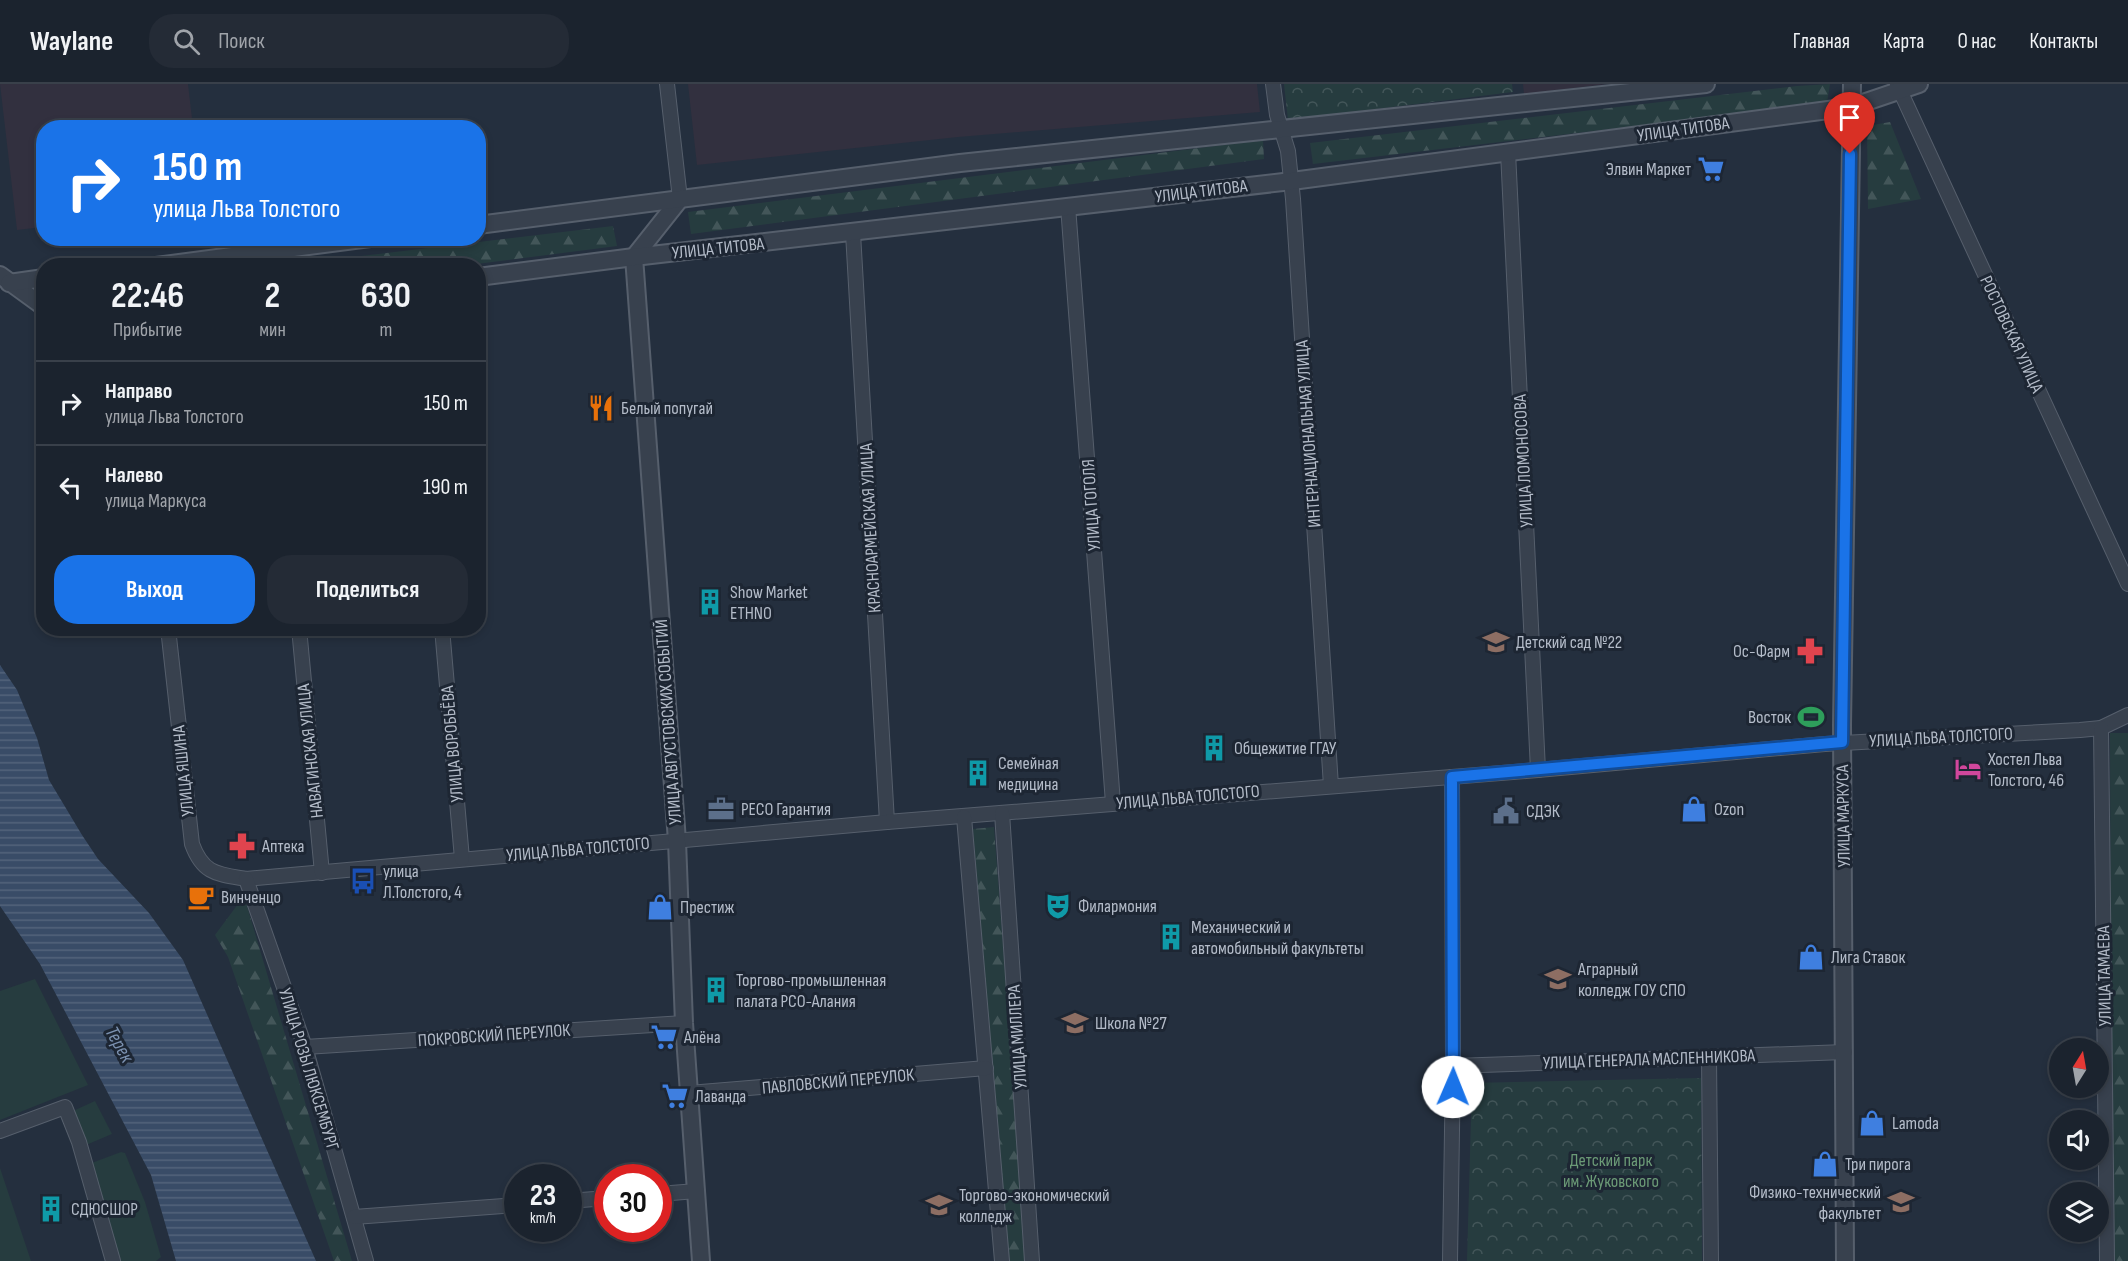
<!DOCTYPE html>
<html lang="ru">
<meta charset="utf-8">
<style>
body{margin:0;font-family:"Sofia Sans Condensed",sans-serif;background:#242b36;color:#f1f3f6;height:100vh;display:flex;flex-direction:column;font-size:22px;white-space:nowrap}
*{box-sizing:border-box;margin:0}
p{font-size:20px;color:#a0a4aa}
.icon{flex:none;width:33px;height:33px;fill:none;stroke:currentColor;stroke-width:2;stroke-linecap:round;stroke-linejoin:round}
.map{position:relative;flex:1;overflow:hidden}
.drawer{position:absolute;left:36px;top:174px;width:450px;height:378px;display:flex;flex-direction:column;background:#1b232e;border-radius:24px;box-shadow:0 3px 9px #0003,0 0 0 2px #39404a}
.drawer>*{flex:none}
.banner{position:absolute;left:36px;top:36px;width:450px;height:126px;border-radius:24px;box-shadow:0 3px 9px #0003,0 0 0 2px #39404a;background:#1a73e8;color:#fff;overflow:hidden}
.needle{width:39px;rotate:11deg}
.buttons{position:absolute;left:2049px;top:954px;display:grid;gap:12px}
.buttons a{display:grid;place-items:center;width:60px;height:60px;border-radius:50%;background:#1b232e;box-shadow:0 3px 9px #0003,0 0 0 2px #39404a;font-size:30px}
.speed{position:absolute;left:504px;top:1080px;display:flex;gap:12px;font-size:30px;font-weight:700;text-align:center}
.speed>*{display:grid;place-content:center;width:78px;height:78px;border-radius:50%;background:#1b232e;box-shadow:0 3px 9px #0003,0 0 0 2px #39404a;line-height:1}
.speed small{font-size:15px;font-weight:400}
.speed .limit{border:9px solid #d22;background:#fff;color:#111}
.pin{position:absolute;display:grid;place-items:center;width:51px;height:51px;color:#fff;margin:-62px -26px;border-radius:50% 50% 50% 0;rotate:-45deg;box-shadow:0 0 6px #0007}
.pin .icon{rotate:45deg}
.me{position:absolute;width:66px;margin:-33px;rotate:1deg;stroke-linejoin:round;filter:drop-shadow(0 0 4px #0008)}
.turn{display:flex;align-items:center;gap:21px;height:126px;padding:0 18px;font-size:27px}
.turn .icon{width:78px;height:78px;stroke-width:2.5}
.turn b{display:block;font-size:42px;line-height:51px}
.eta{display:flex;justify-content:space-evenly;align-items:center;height:102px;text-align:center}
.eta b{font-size:36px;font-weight:700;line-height:42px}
.action{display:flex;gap:12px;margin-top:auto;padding:12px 18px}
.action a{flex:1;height:69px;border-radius:24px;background:#1a73e8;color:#fff;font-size:24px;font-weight:700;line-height:69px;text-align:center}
.action a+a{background:#242b36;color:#f1f3f6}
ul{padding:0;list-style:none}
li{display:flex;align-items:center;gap:18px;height:84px;padding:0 18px;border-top:2px solid #39404a}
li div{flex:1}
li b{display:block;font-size:22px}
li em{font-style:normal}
header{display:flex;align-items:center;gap:36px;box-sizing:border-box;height:84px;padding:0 30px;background:#1b232e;border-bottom:2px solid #39404a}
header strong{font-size:28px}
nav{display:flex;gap:33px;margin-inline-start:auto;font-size:21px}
.search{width:420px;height:54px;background:#242b36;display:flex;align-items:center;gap:15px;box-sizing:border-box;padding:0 21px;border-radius:24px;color:#a0a4aa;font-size:22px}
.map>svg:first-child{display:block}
.medical{fill:#32303f}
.green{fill:#263c3f}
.forest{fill:url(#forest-firs)}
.park{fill:url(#park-crowns)}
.water{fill:url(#water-rules)}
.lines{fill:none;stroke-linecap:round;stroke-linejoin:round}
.minor-casing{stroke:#565f6c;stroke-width:16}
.tertiary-casing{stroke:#565f6c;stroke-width:20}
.minor{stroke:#38414e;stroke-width:14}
.tertiary{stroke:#38414e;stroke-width:16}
.route-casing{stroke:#114b97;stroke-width:15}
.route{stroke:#1a73e8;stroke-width:10}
.labels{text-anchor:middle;stroke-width:6;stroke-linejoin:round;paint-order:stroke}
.street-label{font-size:18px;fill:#b4bcc9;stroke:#1d2633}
.poi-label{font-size:18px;fill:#b4bcc9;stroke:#1d2633;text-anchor:start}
.park-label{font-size:18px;fill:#6b9a76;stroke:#1d2633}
.water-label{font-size:20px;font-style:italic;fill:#7c92b1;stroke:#1d2633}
</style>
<header>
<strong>Waylane</strong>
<div class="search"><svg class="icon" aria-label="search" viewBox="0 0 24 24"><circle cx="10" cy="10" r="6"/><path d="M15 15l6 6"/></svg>Поиск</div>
<nav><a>Главная</a><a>Карта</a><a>О нас</a><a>Контакты</a></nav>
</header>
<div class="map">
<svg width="2128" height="1177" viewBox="0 0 2128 1177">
<defs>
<pattern id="forest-firs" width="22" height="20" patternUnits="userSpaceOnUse" patternTransform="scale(1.5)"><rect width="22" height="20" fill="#263c3f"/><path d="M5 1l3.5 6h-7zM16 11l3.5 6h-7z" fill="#435659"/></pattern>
<pattern id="park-crowns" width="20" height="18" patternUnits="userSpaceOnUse" patternTransform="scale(1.5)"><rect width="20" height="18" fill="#263c3f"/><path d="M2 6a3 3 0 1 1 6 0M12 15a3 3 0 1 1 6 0" fill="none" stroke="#435659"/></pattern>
<pattern id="water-rules" width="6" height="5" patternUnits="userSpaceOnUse" patternTransform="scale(1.5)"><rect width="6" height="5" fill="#394c67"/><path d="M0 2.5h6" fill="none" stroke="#53647b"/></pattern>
</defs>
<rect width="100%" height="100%" fill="#242f3e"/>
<g class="medical">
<polygon points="0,0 188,0 193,43 44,44 43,143 17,146"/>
<polygon points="688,0 1257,0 1260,28 958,53 697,81"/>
<polygon points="1523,0 1608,0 1524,10"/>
</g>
<g class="green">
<polygon points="35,895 88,1001 0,1036 0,907"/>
<polygon points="95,1017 112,1050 86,1061 73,1027"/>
<polygon points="121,1068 125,1069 145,1118 161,1173 156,1177 120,1177 89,1080"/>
<polygon points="0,1084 31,1177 0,1177"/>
</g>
<g class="forest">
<polygon points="1830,0 1827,19 1805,22 1313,80 1310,59 1797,2"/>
<polygon points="1890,38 1921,115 1868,125 1867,42"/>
<polygon points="1263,56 1264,75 691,150 688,128"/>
<polygon points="613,142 617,162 461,182 286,181"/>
<polygon points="2110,649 2128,649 2128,1177 2112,1177"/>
<polygon points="994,743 1027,1177 1006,1177 973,745"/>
<polygon points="244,812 352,1177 334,1177 228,873 215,851"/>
</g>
<g class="park">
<polygon points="1284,0 1512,0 1513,8 1288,36"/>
<polygon points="1701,994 1702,1177 1467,1177 1472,999"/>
</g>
<polygon class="water" points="0,581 17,606 37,654 49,696 82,751 98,775 149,829 183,876 316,1177 176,1177 151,1091 40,880 0,822"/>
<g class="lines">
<g class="minor-casing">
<g id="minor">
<polyline points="667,0 680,115"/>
<polyline points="1273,0 1277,31 1288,67 1293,115 1331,702"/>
<polyline points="1897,0 2128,500"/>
<polyline points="1508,68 1538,686"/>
<polyline points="1068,122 1113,719"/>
<polyline points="853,149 887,738"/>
<path d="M 168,544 L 192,760 C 203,790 217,790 246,795 L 887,738 L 1538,686 L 1825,660 L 2080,646 L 2101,644 L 2128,631"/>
<polyline points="299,544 322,789"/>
<polyline points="442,544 462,775"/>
<polyline points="2101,644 2107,1177"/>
<polyline points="1002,729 1032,1177"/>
<polyline points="964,733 1002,1177"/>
<polyline points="246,795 305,963 366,1177"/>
<polyline points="305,963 684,939"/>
<polyline points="1709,973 1711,1177"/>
<polyline points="1453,982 1845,968"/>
<polyline points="689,1009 986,984"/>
<polyline points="0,1047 65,1023 79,1058 113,1177"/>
<polyline points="658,1110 697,1107"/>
<polyline points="568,1117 608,1114"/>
<polyline points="354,1133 518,1121"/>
<polyline points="1450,1177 1453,982 1452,693"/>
</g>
</g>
<g class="tertiary-casing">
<g id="tertiary">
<polyline points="680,115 634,173 677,757 684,939 701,1177"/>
<polyline points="478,141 960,79 1706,0"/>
<polyline points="156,182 370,154"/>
<polyline points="0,191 44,223"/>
<polyline points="478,193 634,173 1292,97 1851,23 1919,0"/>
<polyline points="9,199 44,194"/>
<polyline points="1845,1177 1842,641 1852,0"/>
</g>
</g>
<use href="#minor" class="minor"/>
<use href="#tertiary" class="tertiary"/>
</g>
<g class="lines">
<g class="route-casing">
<polyline id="route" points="1453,1003 1452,693 1842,658 1850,70"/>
</g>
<use href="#route" class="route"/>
</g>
<defs>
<g id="supermarket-bare" transform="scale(2.07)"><path d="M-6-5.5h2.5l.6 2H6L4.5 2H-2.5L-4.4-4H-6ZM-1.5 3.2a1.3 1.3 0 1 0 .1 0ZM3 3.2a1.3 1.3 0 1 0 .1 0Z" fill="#3f7fe0" stroke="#1d2633" stroke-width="2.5" paint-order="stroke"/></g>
<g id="restaurant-bare" transform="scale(2.07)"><path d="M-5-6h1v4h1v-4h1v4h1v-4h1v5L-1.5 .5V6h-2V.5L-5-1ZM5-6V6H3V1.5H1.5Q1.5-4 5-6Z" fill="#e8710a" stroke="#1d2633" stroke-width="2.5" paint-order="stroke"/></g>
<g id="building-bare" transform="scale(2.07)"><path d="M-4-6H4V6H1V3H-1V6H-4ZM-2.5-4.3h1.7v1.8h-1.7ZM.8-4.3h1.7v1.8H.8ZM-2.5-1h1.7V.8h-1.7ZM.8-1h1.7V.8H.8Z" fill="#0f9aa8" stroke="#1d2633" stroke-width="2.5" paint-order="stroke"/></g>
<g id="school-bare" transform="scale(2.07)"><path d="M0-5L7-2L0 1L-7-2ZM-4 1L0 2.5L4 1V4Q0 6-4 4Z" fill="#8d6e63" stroke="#1d2633" stroke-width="2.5" paint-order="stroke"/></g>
<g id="pharmacy-bare" transform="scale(2.07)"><path d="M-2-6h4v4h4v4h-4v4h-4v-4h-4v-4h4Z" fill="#e0444e" stroke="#1d2633" stroke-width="2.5" paint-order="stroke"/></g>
<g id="stadium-bare" transform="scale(2.07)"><path d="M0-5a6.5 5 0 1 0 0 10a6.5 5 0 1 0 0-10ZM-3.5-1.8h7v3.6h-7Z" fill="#2e9e5b" stroke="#1d2633" stroke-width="2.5" paint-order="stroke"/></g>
<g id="hotel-bare" transform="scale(2.07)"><path d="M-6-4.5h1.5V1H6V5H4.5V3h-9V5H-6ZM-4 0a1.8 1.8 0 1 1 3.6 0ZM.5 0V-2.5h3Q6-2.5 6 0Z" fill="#d1479c" stroke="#1d2633" stroke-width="2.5" paint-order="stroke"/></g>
<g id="office-bare" transform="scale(2.07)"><path d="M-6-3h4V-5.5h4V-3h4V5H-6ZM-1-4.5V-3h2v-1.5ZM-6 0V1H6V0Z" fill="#5c6f8a" stroke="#1d2633" stroke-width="2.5" paint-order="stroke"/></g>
<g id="shop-bare" transform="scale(2.07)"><path d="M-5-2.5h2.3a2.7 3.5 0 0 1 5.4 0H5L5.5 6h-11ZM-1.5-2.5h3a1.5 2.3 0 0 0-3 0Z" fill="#3f7fe0" stroke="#1d2633" stroke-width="2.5" paint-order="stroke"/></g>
<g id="civic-bare" transform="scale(2.07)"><path d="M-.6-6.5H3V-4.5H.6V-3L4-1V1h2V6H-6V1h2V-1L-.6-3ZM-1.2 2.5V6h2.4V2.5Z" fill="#5c6f8a" stroke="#1d2633" stroke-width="2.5" paint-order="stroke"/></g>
<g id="bus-bare" transform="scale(2.07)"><path d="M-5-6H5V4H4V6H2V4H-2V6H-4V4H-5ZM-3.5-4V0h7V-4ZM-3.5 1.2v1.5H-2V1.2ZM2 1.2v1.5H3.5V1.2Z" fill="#1a4fb4" stroke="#1d2633" stroke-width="2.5" paint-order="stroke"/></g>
<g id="cafe-bare" transform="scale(2.07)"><path d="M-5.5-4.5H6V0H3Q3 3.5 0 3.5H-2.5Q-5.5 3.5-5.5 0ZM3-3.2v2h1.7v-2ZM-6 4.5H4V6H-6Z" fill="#e8710a" stroke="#1d2633" stroke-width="2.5" paint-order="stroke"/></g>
<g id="theatre-bare" transform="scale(2.07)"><path d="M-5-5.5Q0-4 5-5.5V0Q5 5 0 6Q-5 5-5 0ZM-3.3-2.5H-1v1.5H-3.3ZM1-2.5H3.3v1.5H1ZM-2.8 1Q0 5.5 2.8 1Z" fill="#0f9aa8" stroke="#1d2633" stroke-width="2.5" paint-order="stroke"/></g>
<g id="university-bare" transform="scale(2.07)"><path d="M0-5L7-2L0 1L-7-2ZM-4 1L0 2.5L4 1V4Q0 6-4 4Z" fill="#8d6e63" stroke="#1d2633" stroke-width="2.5" paint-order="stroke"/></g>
</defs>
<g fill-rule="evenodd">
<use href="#supermarket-bare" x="1711" y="85"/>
<use href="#restaurant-bare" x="601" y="324"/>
<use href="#building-bare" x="710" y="518"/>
<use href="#school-bare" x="1496" y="558"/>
<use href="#pharmacy-bare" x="1810" y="567"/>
<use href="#stadium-bare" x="1811" y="633"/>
<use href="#building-bare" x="1214" y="664"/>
<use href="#hotel-bare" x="1968" y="685"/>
<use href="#building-bare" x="978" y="689"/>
<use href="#office-bare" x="721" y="725"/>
<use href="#shop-bare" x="1694" y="725"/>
<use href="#civic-bare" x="1506" y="727"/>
<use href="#pharmacy-bare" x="242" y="762"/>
<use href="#bus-bare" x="363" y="797"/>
<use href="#cafe-bare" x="201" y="813"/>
<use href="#theatre-bare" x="1058" y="822"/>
<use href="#shop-bare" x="660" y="823"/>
<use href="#building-bare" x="1171" y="853"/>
<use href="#shop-bare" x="1811" y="873"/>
<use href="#university-bare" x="1558" y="895"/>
<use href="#building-bare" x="716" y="906"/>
<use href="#school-bare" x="1075" y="939"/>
<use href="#supermarket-bare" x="664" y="953"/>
<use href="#supermarket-bare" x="675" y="1012"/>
<use href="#shop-bare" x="1872" y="1039"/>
<use href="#shop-bare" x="1825" y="1080"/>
<use href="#university-bare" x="1901" y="1118"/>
<use href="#university-bare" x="939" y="1121"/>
<use href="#building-bare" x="51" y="1125"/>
</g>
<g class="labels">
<g class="street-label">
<text transform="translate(1683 45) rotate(-8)" y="6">УЛИЦА ТИТОВА</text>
<text transform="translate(1201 107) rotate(-7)" y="6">УЛИЦА ТИТОВА</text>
<text transform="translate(718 164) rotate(-6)" y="6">УЛИЦА ТИТОВА</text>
<text transform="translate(2012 250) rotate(65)" y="6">РОСТОВСКАЯ УЛИЦА</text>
<text transform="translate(1308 350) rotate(-94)" y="6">ИНТЕРНАЦИОНАЛЬНАЯ УЛИЦА</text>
<text transform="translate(1523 377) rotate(-93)" y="6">УЛИЦА ЛОМОНОСОВА</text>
<text transform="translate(1091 421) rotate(-94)" y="6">УЛИЦА ГОГОЛЯ</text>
<text transform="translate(870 444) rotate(-93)" y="6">КРАСНОАРМЕЙСКАЯ УЛИЦА</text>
<text transform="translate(668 638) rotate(-94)" y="6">УЛИЦА АВГУСТОВСКИХ СОБЫТИЙ</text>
<text transform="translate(1941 653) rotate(-3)" y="6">УЛИЦА ЛЬВА ТОЛСТОГО</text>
<text transform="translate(452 660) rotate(-95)" y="6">УЛИЦА ВОРОБЬЁВА</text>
<text transform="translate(310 667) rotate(-96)" y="6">НАВАГИНСКАЯ УЛИЦА</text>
<text transform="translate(183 687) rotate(-96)" y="6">УЛИЦА ЯШИНА</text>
<text transform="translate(1188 713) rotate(-5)" y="6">УЛИЦА ЛЬВА ТОЛСТОГО</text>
<text transform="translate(1843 732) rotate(-91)" y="6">УЛИЦА МАРКУСА</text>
<text transform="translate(578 765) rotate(-5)" y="6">УЛИЦА ЛЬВА ТОЛСТОГО</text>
<text transform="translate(2104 892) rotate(-91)" y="6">УЛИЦА ТАМАЕВА</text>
<text transform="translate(494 951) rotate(-4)" y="6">ПОКРОВСКИЙ ПЕРЕУЛОК</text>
<text transform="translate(1017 953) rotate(-94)" y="6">УЛИЦА МИЛЛЕРА</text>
<text transform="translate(1649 975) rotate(-2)" y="6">УЛИЦА ГЕНЕРАЛА МАСЛЕННИКОВА</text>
<text transform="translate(309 985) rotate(73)" y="6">УЛИЦА РОЗЫ ЛЮКСЕМБУРГ</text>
<text transform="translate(838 997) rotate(-5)" y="6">ПАВЛОВСКИЙ ПЕРЕУЛОК</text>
</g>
<g class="poi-label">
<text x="1691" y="91" text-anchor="end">Элвин Маркет</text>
<text x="621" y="330">Белый попугай</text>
<text x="730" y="514">Show Market<tspan x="730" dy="21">ETHNO</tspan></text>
<text x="1516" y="564">Детский сад №22</text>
<text x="1790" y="573" text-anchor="end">Ос-Фарм</text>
<text x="1791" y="639" text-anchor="end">Восток</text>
<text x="1234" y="670">Общежитие ГГАУ</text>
<text x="1988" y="681">Хостел Льва<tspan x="1988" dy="21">Толстого, 46</tspan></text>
<text x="998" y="685">Семейная<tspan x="998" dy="21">медицина</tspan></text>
<text x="741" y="731">РЕСО Гарантия</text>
<text x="1714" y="731">Ozon</text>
<text x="1526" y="733">СДЭК</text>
<text x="262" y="768">Аптека</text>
<text x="383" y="793">улица<tspan x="383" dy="21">Л.Толстого, 4</tspan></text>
<text x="221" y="819">Винченцо</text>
<text x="1078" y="828">Филармония</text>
<text x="680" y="829">Престиж</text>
<text x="1191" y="849">Механический и<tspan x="1191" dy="21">автомобильный факультеты</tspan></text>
<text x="1831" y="879">Лига Ставок</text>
<text x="1578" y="891">Аграрный<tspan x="1578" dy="21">колледж ГОУ СПО</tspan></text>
<text x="736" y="902">Торгово-промышленная<tspan x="736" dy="21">палата РСО-Алания</tspan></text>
<text x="1095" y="945">Школа №27</text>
<text x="684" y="959">Алёна</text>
<text x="695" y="1018">Лаванда</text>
<text x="1892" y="1045">Lamoda</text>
<text x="1845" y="1086">Три пирога</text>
<text x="1881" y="1114" text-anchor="end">Физико-технический<tspan x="1881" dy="21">факультет</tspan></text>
<text x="959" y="1117">Торгово-экономический<tspan x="959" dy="21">колледж</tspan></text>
<text x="71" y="1131">СДЮСШОР</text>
</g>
<g class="park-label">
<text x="1611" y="1082">Детский парк<tspan x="1611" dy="21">им. Жуковского</tspan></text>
</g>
<g class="water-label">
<text transform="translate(120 960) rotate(61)" y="7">Терек</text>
</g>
</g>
</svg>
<div class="buttons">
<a><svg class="needle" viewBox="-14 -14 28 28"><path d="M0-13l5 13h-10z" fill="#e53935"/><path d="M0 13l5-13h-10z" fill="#a0a4aa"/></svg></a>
<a><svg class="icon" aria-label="sound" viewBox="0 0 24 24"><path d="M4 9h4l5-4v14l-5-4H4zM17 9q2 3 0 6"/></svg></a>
<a><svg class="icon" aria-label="layers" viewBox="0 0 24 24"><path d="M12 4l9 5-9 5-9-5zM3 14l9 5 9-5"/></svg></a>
</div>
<div class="speed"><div>23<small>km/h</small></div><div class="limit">30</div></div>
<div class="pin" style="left:1850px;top:70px;background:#d93025"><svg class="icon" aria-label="arrive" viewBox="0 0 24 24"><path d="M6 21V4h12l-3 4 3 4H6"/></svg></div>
<svg class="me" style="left:1453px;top:1003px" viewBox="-20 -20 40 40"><circle r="19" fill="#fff"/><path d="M0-13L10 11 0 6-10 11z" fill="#1a73e8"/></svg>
<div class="banner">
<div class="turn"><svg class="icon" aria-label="right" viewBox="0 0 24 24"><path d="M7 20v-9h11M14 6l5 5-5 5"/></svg><div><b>150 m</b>улица Льва Толстого</div></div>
</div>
<section class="drawer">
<div class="eta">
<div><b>22:46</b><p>Прибытие</p></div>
<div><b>2</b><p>мин</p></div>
<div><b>630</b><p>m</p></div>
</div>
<ul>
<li><svg class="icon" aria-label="right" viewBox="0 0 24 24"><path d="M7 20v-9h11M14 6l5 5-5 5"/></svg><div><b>Направо</b><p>улица Льва Толстого</p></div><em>150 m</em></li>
<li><svg class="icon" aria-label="left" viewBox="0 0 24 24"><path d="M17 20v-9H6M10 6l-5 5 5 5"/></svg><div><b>Налево</b><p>улица Маркуса</p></div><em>190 m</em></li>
</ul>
<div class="action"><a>Выход</a><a>Поделиться</a></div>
</section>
</div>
